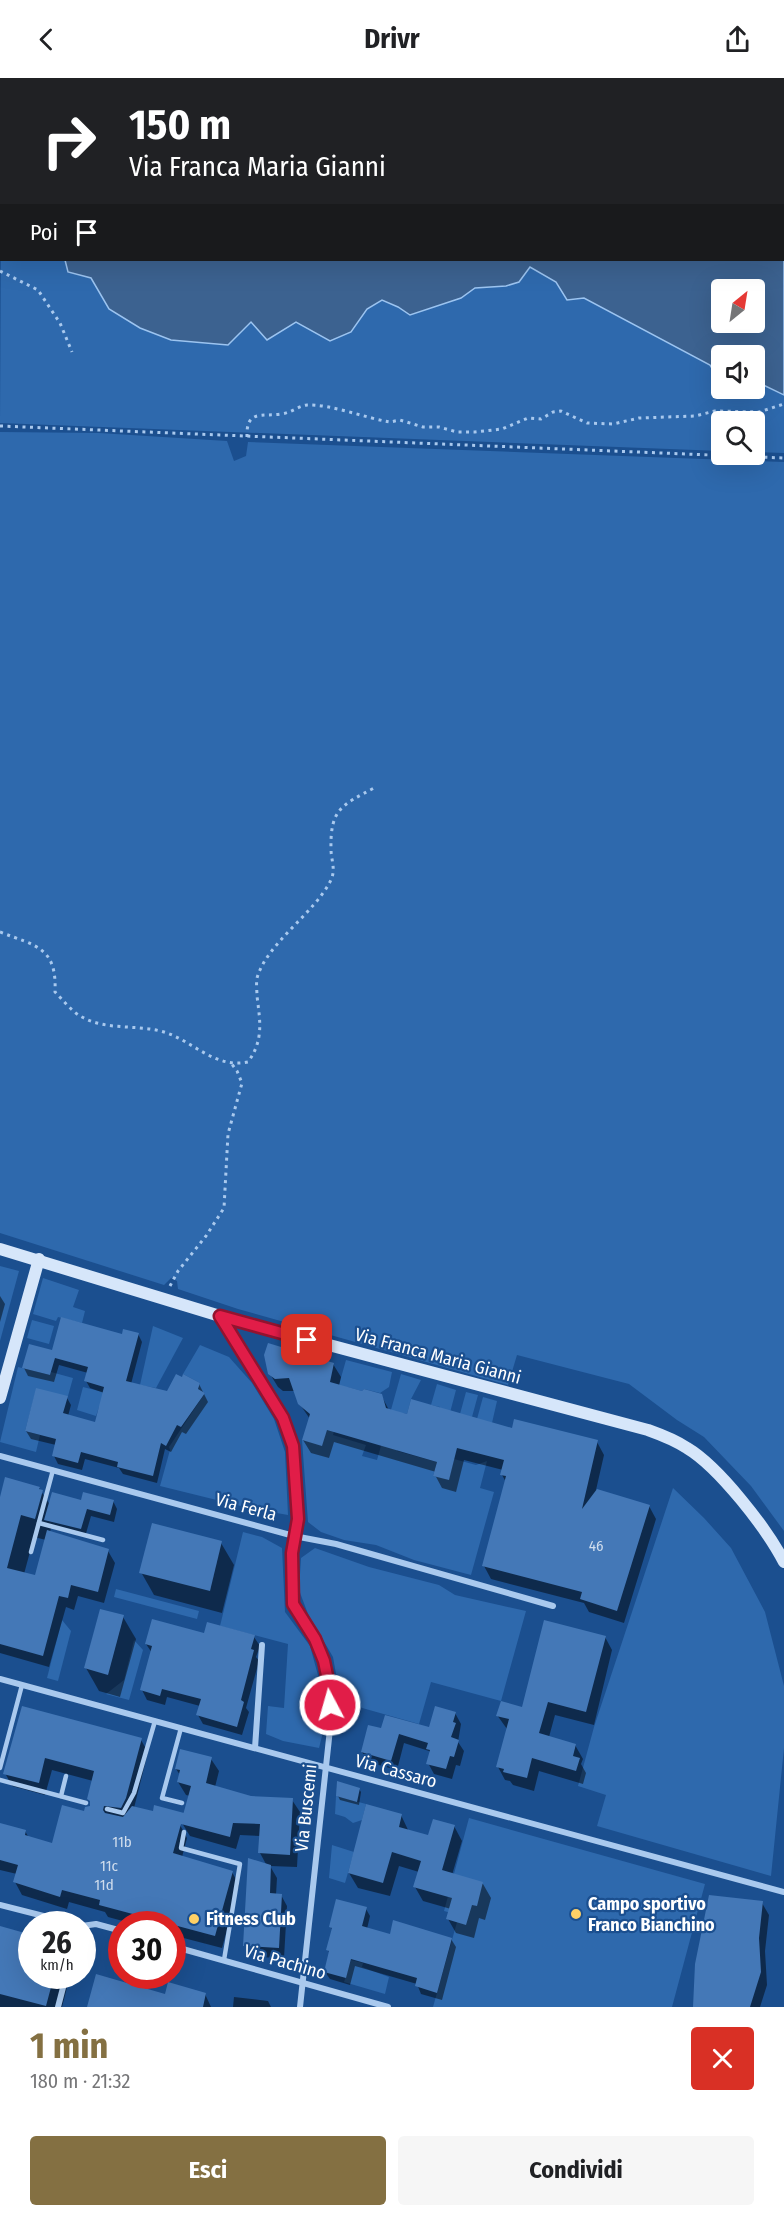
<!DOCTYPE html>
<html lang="it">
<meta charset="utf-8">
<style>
body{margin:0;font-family:"Fira Sans Condensed",sans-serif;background:#f6f6f6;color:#202124;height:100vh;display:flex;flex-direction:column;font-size:22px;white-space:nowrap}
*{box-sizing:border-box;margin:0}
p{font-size:20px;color:#757577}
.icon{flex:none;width:33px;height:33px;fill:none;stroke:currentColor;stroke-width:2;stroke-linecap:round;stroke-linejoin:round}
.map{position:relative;height:1929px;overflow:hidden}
.sheet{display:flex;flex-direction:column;background:#fff;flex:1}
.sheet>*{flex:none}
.guide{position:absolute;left:0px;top:0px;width:784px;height:183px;box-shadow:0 6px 24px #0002;background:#202124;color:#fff;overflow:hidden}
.needle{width:39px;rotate:30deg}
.buttons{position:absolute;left:711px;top:201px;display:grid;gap:12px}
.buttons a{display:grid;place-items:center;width:54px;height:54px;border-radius:6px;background:#fff;box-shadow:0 6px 24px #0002;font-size:30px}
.speed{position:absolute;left:18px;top:1833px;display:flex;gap:12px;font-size:30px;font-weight:700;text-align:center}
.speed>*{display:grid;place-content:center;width:78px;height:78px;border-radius:50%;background:#fff;box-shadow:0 6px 24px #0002;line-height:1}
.speed small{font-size:15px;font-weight:400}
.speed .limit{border:9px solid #d22;background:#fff;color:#111}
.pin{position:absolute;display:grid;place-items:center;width:51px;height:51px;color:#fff;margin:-26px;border-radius:12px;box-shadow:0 3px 9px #0006}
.me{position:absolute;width:66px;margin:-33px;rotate:354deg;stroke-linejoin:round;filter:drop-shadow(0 0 4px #0008)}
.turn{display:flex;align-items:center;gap:21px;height:126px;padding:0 30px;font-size:27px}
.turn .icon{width:78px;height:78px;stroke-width:2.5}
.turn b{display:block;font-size:42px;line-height:51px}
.then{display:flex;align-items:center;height:57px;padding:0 30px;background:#0003;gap:12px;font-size:22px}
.round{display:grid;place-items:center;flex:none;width:63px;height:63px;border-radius:6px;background:#f6f6f6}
.headline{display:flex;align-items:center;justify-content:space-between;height:102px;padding:0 30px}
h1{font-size:36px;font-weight:700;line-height:45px;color:#847042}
.cta{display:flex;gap:12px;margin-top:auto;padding:12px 30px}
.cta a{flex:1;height:69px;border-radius:6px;background:#847042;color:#fff;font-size:24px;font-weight:700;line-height:69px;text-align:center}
.cta a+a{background:#f6f6f6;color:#202124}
header{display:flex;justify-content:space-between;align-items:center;height:78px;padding:0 30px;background:#fff;font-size:27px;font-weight:700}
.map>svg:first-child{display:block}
.green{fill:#2e69ad}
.water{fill:#3c6290;stroke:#9cc4f0;stroke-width:1.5;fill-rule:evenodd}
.shadow{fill:#0007;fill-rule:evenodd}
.building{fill:#4478b7}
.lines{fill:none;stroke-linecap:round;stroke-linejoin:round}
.path{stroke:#a9c9ee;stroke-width:3;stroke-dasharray:3 4.5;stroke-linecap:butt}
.lane{stroke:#a9c9ee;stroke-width:4.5}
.street{stroke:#a9c9ee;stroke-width:6}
.secondary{stroke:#d6e6fa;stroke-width:12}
.route-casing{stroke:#92132f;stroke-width:15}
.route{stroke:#e11d48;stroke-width:10}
.poi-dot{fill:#ffd166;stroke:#1b4f8f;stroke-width:2}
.labels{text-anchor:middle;stroke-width:4.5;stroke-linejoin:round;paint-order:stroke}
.number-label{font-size:15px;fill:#d0dded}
.street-label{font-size:18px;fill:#fff;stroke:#1b4f8f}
.poi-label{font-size:18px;font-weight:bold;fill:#fff;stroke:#1b4f8f;text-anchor:start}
</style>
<header><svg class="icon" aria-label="back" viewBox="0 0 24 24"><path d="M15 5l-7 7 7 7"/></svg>Drivr<svg class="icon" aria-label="share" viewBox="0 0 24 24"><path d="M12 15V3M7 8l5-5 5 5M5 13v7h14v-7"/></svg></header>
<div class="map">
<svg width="784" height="1929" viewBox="0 0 784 1929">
<rect width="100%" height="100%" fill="#1b4f8f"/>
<g class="green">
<polygon points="1,147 2,182 65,182 68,194 91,200 109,231 171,262 191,263 251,244 296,244 351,254 367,231 382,222 398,229 410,237 461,220 475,210 506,208 519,204 530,189 710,287 721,305 722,310 725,311 728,314 733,311 754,310 755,303 784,317 784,375 755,374 754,344 722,344 721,373 0,345"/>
<polygon points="0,354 99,355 227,363 234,383 246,378 248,364 784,384 784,1453 751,1408 704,1359 677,1342 629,1306 517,1277 508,1307 238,1231 178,1211 177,1203 171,1200 164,1207 0,1155"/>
<polygon points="0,1188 19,1193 0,1263"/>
<polygon points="43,1200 79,1212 73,1229 85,1233 82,1245 58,1239 56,1243 33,1236"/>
<polygon points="32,1242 54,1248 49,1266 27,1260"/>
<polygon points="153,1248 183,1260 156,1310 140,1307"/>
<polygon points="200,1267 229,1279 252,1305 274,1341 285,1374 288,1437 249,1430 160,1408 170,1372 169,1369 205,1315 198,1311 200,1305 183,1296"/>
<polygon points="346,1282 392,1294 389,1309 380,1315 364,1311 362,1313 347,1309 333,1357 366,1367 362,1378 377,1382 401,1296 421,1302 411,1321 407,1336 403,1335 397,1373 437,1384 433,1398 449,1401 454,1381 476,1387 487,1383 480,1410 494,1414 471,1497 414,1482 376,1467 344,1462 321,1454 308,1444 302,1362 322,1367"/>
<polygon points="18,1289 50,1297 51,1294 73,1300 68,1318 35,1316 25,1353 40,1357 36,1374 0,1364"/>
<polygon points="437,1306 456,1312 443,1361 440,1329 431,1327"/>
<polygon points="83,1309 107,1315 103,1330 99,1329 96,1338 77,1332"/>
<polygon points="466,1314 478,1317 472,1339 460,1336"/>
<polygon points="483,1319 497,1323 492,1345 477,1341"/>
<polygon points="673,1410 704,1440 731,1470 765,1534 784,1608 784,1670 771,1798 597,1748 606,1717 578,1708 594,1649"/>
<polygon points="243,1454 262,1459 282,1470 285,1534 310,1568 319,1601 322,1658 319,1670 283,1663 266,1656 268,1628 284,1630 288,1566 220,1548"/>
<polygon points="315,1470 369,1489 439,1507 455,1517 526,1533 501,1623 431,1604 419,1646 341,1624 333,1579 308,1536 299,1512 301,1480"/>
<polygon points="116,1511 199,1533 197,1541 114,1519"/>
<polygon points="62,1542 71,1553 58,1603 47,1600"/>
<polygon points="134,1562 143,1572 129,1622 106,1616 124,1602"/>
<polygon points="336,1718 366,1726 362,1742 353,1745 345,1739 335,1736"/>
<polygon points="469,1740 705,1806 672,1929 433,1929 459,1837 444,1833"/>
<polygon points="332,1767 354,1774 345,1805 329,1800"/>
<polygon points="351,1882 363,1885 362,1889 389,1899 385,1916 344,1904"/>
</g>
<path class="water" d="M 0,0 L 784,0 L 784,317 L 755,303 L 754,278 L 722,278 L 721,305 L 710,287 L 584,220 L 567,222 L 556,204 L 530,189 L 519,204 L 506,208 L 475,210 L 461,220 L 410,237 L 398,229 L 382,222 L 367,231 L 351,254 L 330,263 L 296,244 L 267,262 L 251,244 L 228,267 L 171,262 L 140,250 L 109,231 L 91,200 L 68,194 L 65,182 L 783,182 L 783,2 L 2,2 L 0,148 ZM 722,212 L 754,212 L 754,244 L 722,244 Z"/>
<g class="shadow">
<polygon points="0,1218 5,1226 0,1244"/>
<polygon points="138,1256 142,1264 131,1306 167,1315 199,1306 208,1324 186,1356 182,1354 171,1374 165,1371 157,1405 123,1396 119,1390 85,1381 82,1392 58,1386 54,1378 56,1367 31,1361 26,1353 67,1320 71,1327 68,1338 96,1346 104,1315 90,1310 86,1303 88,1295 59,1287 54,1304 28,1298 24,1290 53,1274 123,1258"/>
<polygon points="333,1286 341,1299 339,1308 363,1315 381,1317 389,1332 408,1337 597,1364 604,1377 596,1412 649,1428 656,1441 624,1545 589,1534 584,1525 491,1501 484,1488 506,1404 502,1397 503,1392 464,1382 456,1414 442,1410 435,1397 436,1394 334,1364 329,1380 311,1375 303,1362 310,1341 299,1325 295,1313 283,1313 278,1309 270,1296"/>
<path d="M 39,1410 L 50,1427 L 113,1423 L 117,1431 L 114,1444 L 91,1438 L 85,1459 L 51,1450 L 50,1454 L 108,1473 L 115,1485 L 104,1525 L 78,1518 L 74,1532 L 66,1529 L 49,1589 L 0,1575 L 0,1425 ZM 34,1459 L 46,1462 L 36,1499 L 24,1496 Z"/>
<polygon points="221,1465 234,1487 222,1535 154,1517 141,1494"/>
<polygon points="123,1539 136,1561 120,1619 99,1613 86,1590"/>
<polygon points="205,1557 254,1559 260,1568 256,1579 259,1583 246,1630 249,1634 242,1657 203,1646 198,1637 200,1628 167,1619 165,1627 147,1622 142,1612 152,1575 146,1566"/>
<polygon points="605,1559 612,1572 594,1647 555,1637 549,1659 575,1667 583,1681 581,1686 586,1695 583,1706 539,1693 534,1713 513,1707 510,1703 505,1702 498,1689 507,1651 497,1637 523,1631"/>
<polygon points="23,1630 141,1662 148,1674 134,1730 184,1739 190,1718 186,1717 178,1704 180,1697 176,1691 211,1681 219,1693 215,1709 251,1719 292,1722 300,1734 297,1789 270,1788 277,1800 276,1817 281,1817 287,1828 284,1880 251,1879 245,1867 267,1788 260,1775 261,1758 240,1757 236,1771 190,1758 182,1745 179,1745 187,1760 182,1779 232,1794 239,1807 222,1870 172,1857 172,1846 134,1846 108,1839 105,1834 69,1824 67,1831 22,1817 15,1804 17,1796 0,1792 0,1746 25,1753 29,1760 53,1767 92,1727 93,1703 52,1692 45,1717 12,1708 5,1695"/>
<polygon points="455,1635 461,1646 458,1664 464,1673 460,1688 456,1687 452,1701 434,1696 428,1685 431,1675 429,1673 404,1665 397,1692 368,1684 362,1674 382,1652 430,1651"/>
<polygon points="359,1711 361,1714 359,1727 340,1722 338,1718"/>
<polygon points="401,1737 409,1754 429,1759 454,1748 462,1763 452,1797 483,1806 491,1820 485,1842 479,1840 474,1860 456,1855 448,1841 451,1831 423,1823 415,1809 419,1794 399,1788 390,1818 358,1810 349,1795"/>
<polygon points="762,1825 769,1837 765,1873 767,1907 760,1929 695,1929"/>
<polygon points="366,1831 370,1838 367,1851 391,1858 451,1861 456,1869 442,1922 421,1916 417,1906 355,1888 350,1907 330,1901 325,1894 330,1876 328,1872 333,1853 331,1849"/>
<polygon points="0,1850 32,1898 70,1898 62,1929 0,1929"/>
<polygon points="205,1916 211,1929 88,1929 166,1918"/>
<polygon points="234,1919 268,1923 271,1929 233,1929"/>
</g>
<g class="building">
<polygon points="61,1239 122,1256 123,1251 139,1255 126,1303 167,1313 176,1296 182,1299 183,1296 200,1305 198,1311 205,1315 181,1349 177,1347 166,1368 161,1365 153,1398 117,1389 118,1384 81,1374 78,1385 52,1378 56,1361 25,1353 36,1310 68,1318 63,1335 95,1344 104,1309 84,1303 88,1289 55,1280 50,1297 22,1290 29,1266 52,1272"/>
<polygon points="268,1265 334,1285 330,1304 362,1313 364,1311 382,1316 386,1330 407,1336 411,1321 512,1350 514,1341 598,1362 582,1431 597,1411 650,1427 617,1533 580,1521 582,1514 482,1488 506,1398 500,1397 504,1382 457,1370 449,1402 433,1398 437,1384 327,1352 322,1368 302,1362 310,1336 298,1326 289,1300 275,1301 268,1296 264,1277"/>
<polygon points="5,1399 40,1409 39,1411 43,1412 35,1441 21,1437 7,1490 35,1497 47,1452 109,1471 98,1514 71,1507 68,1520 59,1518 43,1578 0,1566 0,1419"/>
<polygon points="52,1414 81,1422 83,1414 114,1422 110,1437 87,1431 81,1451 44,1442"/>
<polygon points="152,1445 222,1463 210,1513 139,1495"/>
<polygon points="100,1531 124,1537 108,1597 84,1590"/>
<polygon points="152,1541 204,1555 207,1544 255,1557 251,1571 254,1572 241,1622 244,1624 237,1649 196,1637 201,1621 162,1611 160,1618 140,1612 152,1568 145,1566"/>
<polygon points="544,1542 606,1558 586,1634 548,1624 539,1655 576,1666 573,1678 580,1680 576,1693 532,1680 527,1700 503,1694 504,1691 496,1689 509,1641 496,1638 501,1623 522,1629"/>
<polygon points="22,1628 142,1660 126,1720 121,1730 104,1728 103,1732 105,1735 123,1739 132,1728 153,1733 154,1727 184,1735 183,1737 191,1708 177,1704 180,1692 175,1691 180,1671 212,1679 206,1705 251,1718 293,1720 290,1777 258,1775 260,1746 233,1745 230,1759 181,1746 173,1775 233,1793 215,1858 99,1827 100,1822 62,1812 60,1819 13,1804 18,1787 0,1782 0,1745 26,1752 25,1757 52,1765 62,1727 84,1733 85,1729 90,1728 90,1723 87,1721 94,1693 45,1680 39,1705 3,1696"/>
<polygon points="435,1628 456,1634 453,1644 456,1645 451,1659 459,1662 454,1679 450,1678 446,1691 426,1686 430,1672 426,1671 428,1665 399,1656 391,1683 361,1674 368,1647 381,1650 385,1637 429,1649"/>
<polygon points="337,1703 360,1710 357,1724 336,1718"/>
<polygon points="366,1726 402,1736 399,1749 428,1757 433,1741 455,1747 442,1792 483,1804 477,1828 472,1827 466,1847 446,1841 452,1820 413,1809 421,1783 392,1774 383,1805 348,1795"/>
<polygon points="248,1780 271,1787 270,1815 282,1816 279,1870 243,1868"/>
<polygon points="709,1817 763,1823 759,1860 761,1894 750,1929 693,1929 695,1886"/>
<polygon points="336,1821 367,1829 362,1848 390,1856 393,1842 452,1860 437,1915 415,1908 417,1900 351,1881 346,1900 324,1894 329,1873 326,1872 332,1850 329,1849"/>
<polygon points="0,1848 32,1857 32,1898 54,1898 46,1928 0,1916"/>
<polygon points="96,1896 165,1916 168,1904 206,1915 203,1929 87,1929"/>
</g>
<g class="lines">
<g class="path">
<polyline points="0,193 38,212 60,245 72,274"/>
<polyline points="0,348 784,380"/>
<path d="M 247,359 C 246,331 262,339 281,336 C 291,335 298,328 307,327 C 331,326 365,340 390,344 L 400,342 L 423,349 L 439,349 L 457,354 L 475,354 L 502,351 L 528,340 L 541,341 L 553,334 L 561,333 L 587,345 L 613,346 L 639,340 L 695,338 L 715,333 L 759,334 L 784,326"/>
<path d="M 0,854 C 36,868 57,869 55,914 C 63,922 72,934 82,939 C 107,953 137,946 164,954 C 193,963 215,991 248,984 C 264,962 260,943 257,918 C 257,913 256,906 257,900 C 267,865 314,836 331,802 C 336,791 331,782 331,771 C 330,731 342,727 374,710"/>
<polyline points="170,1208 178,1193 206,1158 224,1130 228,1056 242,1005 237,993 231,985"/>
</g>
<g class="lane">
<polyline points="39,1445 103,1462"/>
<polyline points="31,1474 53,1392"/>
<polyline points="181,1650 162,1720 182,1725"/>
<polyline points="0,1690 22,1607"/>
<polyline points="0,1702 86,1725"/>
<polyline points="61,1718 66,1698"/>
<polyline points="107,1731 123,1735 134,1715 155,1643"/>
<polyline points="184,1754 181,1770 240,1786 224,1882"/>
</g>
<g class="street">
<polyline points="220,1239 283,1340 293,1368 298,1441 292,1475 293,1526 315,1561 324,1583 331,1612 331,1642 300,1929"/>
<polyline points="0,1378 294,1458 336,1466 553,1528"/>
<polyline points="0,1601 784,1814"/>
<polyline points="255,1670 262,1567"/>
<polyline points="0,1827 75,1846"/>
<polyline points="82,1848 96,1846 122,1853"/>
<polyline points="172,1868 388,1929"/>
<polyline points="58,1929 66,1898"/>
</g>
<g class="secondary">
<path d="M 0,1171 L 220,1238 L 648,1352 C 662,1357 675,1362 687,1370 C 719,1389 767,1451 784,1484"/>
<polyline points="0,1320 39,1181"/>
</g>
</g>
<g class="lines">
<g class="route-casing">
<polyline id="route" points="307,1262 220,1238 283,1340 293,1368 298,1441 292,1475 293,1526 315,1561 324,1583 330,1612 330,1627"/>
</g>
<use href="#route" class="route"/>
</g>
<g class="poi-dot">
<circle cx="576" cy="1836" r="6"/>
<circle cx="194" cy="1841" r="6"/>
</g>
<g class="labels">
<g class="number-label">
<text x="596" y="1473">46</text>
<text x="122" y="1769">11b</text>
<text x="109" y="1793">11c</text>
<text x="104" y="1812">11d</text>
</g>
<g class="street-label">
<text transform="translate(438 1278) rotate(15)" y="6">Via Franca Maria Gianni</text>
<text transform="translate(246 1429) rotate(15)" y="6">Via Ferla</text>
<text transform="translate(396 1693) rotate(15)" y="6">Via Cassaro</text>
<text transform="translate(306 1730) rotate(-84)" y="6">Via Buscemi</text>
<text transform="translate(285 1884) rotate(16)" y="6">Via Pachino</text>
</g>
<g class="poi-label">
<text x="588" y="1832">Campo sportivo<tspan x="588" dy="21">Franco Bianchino</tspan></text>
<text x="206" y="1847">Fitness Club</text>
</g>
</g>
</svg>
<div class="buttons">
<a><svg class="needle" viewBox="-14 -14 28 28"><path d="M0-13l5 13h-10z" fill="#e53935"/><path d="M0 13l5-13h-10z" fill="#757577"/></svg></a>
<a><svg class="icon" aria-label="sound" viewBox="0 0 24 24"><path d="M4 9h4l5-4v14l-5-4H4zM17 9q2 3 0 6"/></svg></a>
<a><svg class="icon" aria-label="search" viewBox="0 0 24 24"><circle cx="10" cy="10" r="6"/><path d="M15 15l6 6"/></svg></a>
</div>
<div class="speed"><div>26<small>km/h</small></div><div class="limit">30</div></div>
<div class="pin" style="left:307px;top:1262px;background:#d93025"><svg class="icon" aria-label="arrive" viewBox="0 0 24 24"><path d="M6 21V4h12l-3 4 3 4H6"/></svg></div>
<svg class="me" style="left:330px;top:1627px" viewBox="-20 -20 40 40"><circle r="17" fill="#e11d48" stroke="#fff" stroke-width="3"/><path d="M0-11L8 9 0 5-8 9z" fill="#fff"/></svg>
<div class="guide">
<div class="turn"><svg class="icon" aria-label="right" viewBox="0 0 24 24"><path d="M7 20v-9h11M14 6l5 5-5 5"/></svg><div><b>150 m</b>Via Franca Maria Gianni</div></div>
<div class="then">Poi<svg class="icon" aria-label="arrive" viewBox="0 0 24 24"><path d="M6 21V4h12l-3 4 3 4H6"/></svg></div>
</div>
</div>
<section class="sheet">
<div class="headline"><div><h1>1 min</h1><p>180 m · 21:32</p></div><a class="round" style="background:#d93025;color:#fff"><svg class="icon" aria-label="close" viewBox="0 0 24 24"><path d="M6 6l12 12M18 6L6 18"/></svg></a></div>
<div class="cta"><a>Esci</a><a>Condividi</a></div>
</section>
